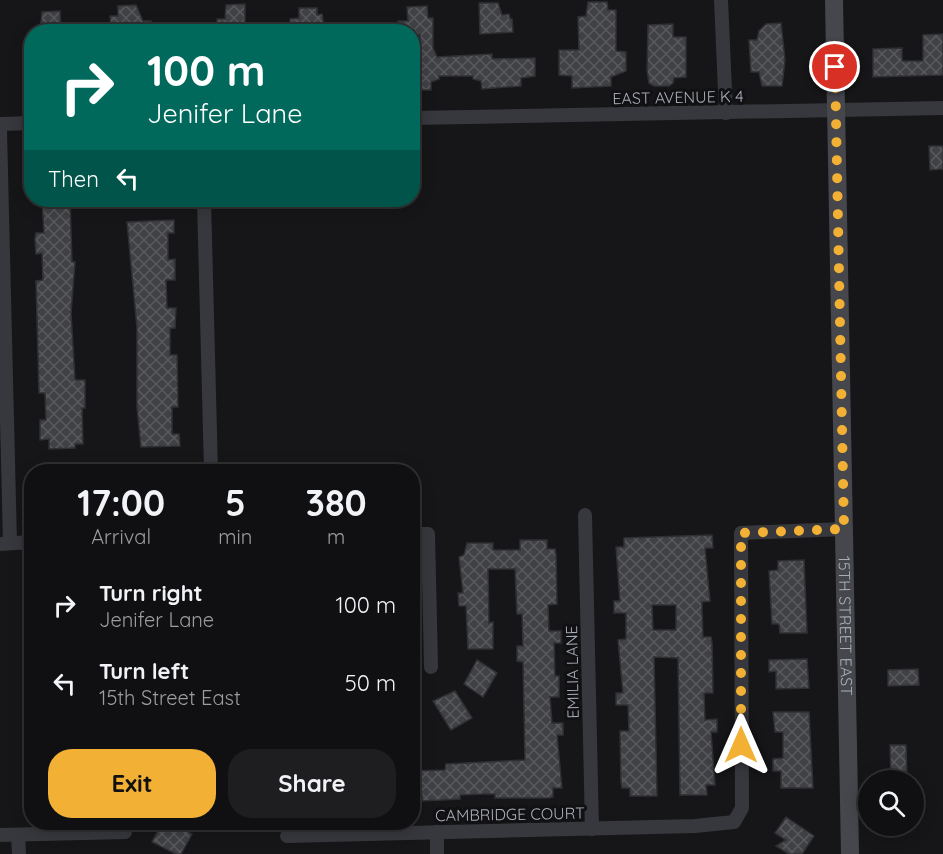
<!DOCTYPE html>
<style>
body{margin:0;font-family:Quicksand,sans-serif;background:#1e1e20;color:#f1f3f6;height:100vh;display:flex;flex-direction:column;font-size:22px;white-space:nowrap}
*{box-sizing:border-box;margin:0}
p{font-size:20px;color:#9c9d9f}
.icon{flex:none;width:33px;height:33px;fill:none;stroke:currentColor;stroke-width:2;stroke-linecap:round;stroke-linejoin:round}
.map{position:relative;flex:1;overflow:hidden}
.sheet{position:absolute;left:24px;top:464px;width:396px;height:366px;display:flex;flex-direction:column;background:#101012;border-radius:24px;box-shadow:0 3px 15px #0003,0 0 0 2px #303032}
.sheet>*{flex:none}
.banner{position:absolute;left:24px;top:24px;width:396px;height:183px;border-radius:24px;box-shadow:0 3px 15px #0003,0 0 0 2px #303032;background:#00695c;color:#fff;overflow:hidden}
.fabs{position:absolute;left:858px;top:770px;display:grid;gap:12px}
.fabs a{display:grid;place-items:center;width:66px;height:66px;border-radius:50%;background:#101012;box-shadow:0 3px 15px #0003,0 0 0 2px #303032;font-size:30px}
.pin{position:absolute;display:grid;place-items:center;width:51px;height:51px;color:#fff;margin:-26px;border:3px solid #fff;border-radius:50%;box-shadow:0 2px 6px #0007}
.me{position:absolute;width:66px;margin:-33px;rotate:0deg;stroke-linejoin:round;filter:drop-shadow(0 0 4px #0008)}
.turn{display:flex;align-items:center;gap:21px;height:126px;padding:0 24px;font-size:27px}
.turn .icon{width:78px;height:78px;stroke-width:2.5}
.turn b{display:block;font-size:42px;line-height:51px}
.then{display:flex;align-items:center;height:57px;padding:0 24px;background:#0003;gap:12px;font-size:22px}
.eta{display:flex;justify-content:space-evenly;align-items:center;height:102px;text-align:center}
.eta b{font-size:36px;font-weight:700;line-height:42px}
.primary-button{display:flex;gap:12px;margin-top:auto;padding:12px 24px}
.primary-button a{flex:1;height:69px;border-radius:24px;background:#f2b134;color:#111;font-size:24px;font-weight:700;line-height:69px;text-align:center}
.primary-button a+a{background:#1e1e20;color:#f1f3f6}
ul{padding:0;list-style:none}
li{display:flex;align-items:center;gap:18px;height:78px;padding:0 24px}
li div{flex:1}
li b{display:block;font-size:22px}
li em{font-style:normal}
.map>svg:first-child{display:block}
.building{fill:url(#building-cross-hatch);stroke:#303034;stroke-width:1.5;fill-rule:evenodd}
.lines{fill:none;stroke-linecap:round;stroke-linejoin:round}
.street{stroke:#37383d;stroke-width:14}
.secondary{stroke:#45474d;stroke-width:18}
.route{stroke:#f2b134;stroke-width:10;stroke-dasharray:0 18}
.labels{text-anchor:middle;stroke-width:6;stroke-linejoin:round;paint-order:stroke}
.street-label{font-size:16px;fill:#a8adb8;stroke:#111113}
</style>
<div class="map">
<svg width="943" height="854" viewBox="0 0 943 854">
<defs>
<pattern id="building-cross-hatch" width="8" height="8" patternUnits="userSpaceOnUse" patternTransform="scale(1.5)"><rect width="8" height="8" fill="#404145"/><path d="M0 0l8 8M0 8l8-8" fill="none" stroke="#595a5e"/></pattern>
</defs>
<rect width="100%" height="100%" fill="#161618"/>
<g class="building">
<polygon points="588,2 607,2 608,10 616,10 616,51 626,52 626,71 611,77 611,86 572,88 572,76 559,75 559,50 579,50 578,17 586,16"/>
<polygon points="479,3 498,3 502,15 509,14 510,19 512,19 513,32 480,34"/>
<polygon points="245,4 245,31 217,32 217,19 225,19 226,5"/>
<polygon points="136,5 143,21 151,21 151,32 111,31 110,16 118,16 118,6"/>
<polygon points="427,6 428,18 433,18 433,48 437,57 492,54 492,59 535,58 535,76 521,78 521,86 482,89 481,81 473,79 473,76 439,76 439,79 431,82 431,90 417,90 416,72 420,72 420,35 398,32 398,21 408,21 407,7"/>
<polygon points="299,8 317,8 317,15 322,14 323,19 324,32 290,32 290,19 299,18"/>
<polygon points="60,11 61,32 40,32 42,12"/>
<polygon points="781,23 785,60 782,86 762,86 759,72 751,72 749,40 757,40 759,31 766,24"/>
<polygon points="673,24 673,37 686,37 686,77 674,78 673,83 669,86 654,86 649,83 647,70 648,25"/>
<polygon points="943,34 943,75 873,77 873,49 902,48 902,61 923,61 923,35"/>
<polygon points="929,146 943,146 943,169 930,170"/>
<polygon points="42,200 70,200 72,262 75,262 71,313 75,380 85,380 85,408 82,408 83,444 75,444 75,448 49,449 49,439 40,440 40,420 46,420 45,393 39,393 36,281 43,280 42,253 36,254 35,239 36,233 44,233"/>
<polygon points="174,220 174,233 168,233 168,260 175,259 175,280 166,280 167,308 176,308 175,328 170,328 170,355 177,355 178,407 172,407 172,434 179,434 180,446 141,447 137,407 137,328 127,222"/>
<path d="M 712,535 L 713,548 L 705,548 L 710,601 L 702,602 L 702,611 L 703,637 L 711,637 L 712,643 L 713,693 L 704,693 L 705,720 L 717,719 L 717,732 L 711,732 L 715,785 L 706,785 L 707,795 L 680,795 L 678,658 L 654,657 L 657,796 L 630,796 L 630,788 L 622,788 L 621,782 L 620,731 L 629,731 L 628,705 L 616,705 L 616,693 L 623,693 L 618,640 L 626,639 L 626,613 L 614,613 L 614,601 L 620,601 L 616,547 L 624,547 L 624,538 ZM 652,605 L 676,605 L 676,630 L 653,630 Z"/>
<polygon points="520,540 547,540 547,549 555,549 556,555 557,604 548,605 549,631 561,631 561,643 554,643 555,676 559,676 559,697 550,697 552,723 563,723 563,735 557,735 562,788 553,788 553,797 549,798 495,798 495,794 483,794 460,795 460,799 422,801 422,795 412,795 412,771 445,770 446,764 525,760 523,662 517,661 517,646 523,646 522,614 517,614 515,569 488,569 489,623 493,622 493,649 468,649 466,606 459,606 458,593 463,593 459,557 464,555 467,543 493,543 493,550 520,550"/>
<polygon points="804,560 807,633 780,633 779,624 772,624 769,571 778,570 778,561"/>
<polygon points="807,659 809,688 776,689 776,671 769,672 769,660"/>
<polygon points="477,660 497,673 483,697 464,684"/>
<polygon points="918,669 919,685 888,686 888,670"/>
<polygon points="455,691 472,718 451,730 433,701"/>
<polygon points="773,712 809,712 813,788 781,788 781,771 773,771 773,759 783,758 783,732 775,732"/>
<polygon points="890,745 906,745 907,780 891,780"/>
<polygon points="786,817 814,836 802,854 789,854 776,846 786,840 775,833"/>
<polygon points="163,822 169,822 192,834 181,854 176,854 152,842"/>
</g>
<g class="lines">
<g class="street">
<polyline points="721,0 726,113"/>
<polyline points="412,118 943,108"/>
<polyline points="0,124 32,123"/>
<polyline points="0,131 10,543"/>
<polyline points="204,200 211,471"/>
<polyline points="585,515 592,829"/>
<polyline points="412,534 428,534 431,667"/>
<polyline points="0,544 32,542"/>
<polyline points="437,832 437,854"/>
<polyline points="0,835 125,832 125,822"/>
<polyline points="18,835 19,854"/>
<polyline points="287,836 695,826 734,822 742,808 741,533 844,529"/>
</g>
<path class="secondary" id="s1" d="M 834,0 L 850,854"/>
</g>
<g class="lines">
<polyline class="route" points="741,745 741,533 844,529 835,67"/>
</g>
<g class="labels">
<g class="street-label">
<text transform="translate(678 97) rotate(-1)" y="6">EAST AVENUE K 4</text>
<text dy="6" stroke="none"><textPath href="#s1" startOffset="626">15TH STREET EAST</textPath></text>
<text transform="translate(572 672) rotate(-91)" y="6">EMILIA LANE</text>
<text transform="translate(510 814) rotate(-1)" y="6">CAMBRIDGE COURT</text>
</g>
</g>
</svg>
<div class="fabs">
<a><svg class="icon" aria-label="search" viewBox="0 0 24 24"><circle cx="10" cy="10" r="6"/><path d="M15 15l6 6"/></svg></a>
</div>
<div class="pin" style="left:835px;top:67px;background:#d93025"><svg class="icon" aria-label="arrive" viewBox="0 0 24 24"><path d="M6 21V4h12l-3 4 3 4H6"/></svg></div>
<svg class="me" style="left:741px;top:745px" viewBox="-20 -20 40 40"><path d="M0-17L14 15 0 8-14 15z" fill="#f2b134" stroke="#fff" stroke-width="4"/></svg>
<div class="banner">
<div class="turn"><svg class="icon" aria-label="right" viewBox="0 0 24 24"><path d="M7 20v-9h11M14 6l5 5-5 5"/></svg><div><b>100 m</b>Jenifer Lane</div></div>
<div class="then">Then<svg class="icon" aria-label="left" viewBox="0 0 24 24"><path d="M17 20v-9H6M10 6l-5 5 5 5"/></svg></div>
</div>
<section class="sheet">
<div class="eta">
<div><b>17:00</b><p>Arrival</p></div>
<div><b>5</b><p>min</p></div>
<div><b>380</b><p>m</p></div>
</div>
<ul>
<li><svg class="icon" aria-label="right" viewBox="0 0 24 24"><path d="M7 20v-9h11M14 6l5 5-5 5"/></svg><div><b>Turn right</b><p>Jenifer Lane</p></div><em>100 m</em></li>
<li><svg class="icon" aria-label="left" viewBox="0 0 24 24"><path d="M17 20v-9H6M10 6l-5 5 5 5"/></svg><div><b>Turn left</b><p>15th Street East</p></div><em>50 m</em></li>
</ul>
<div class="primary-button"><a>Exit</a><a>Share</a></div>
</section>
</div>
